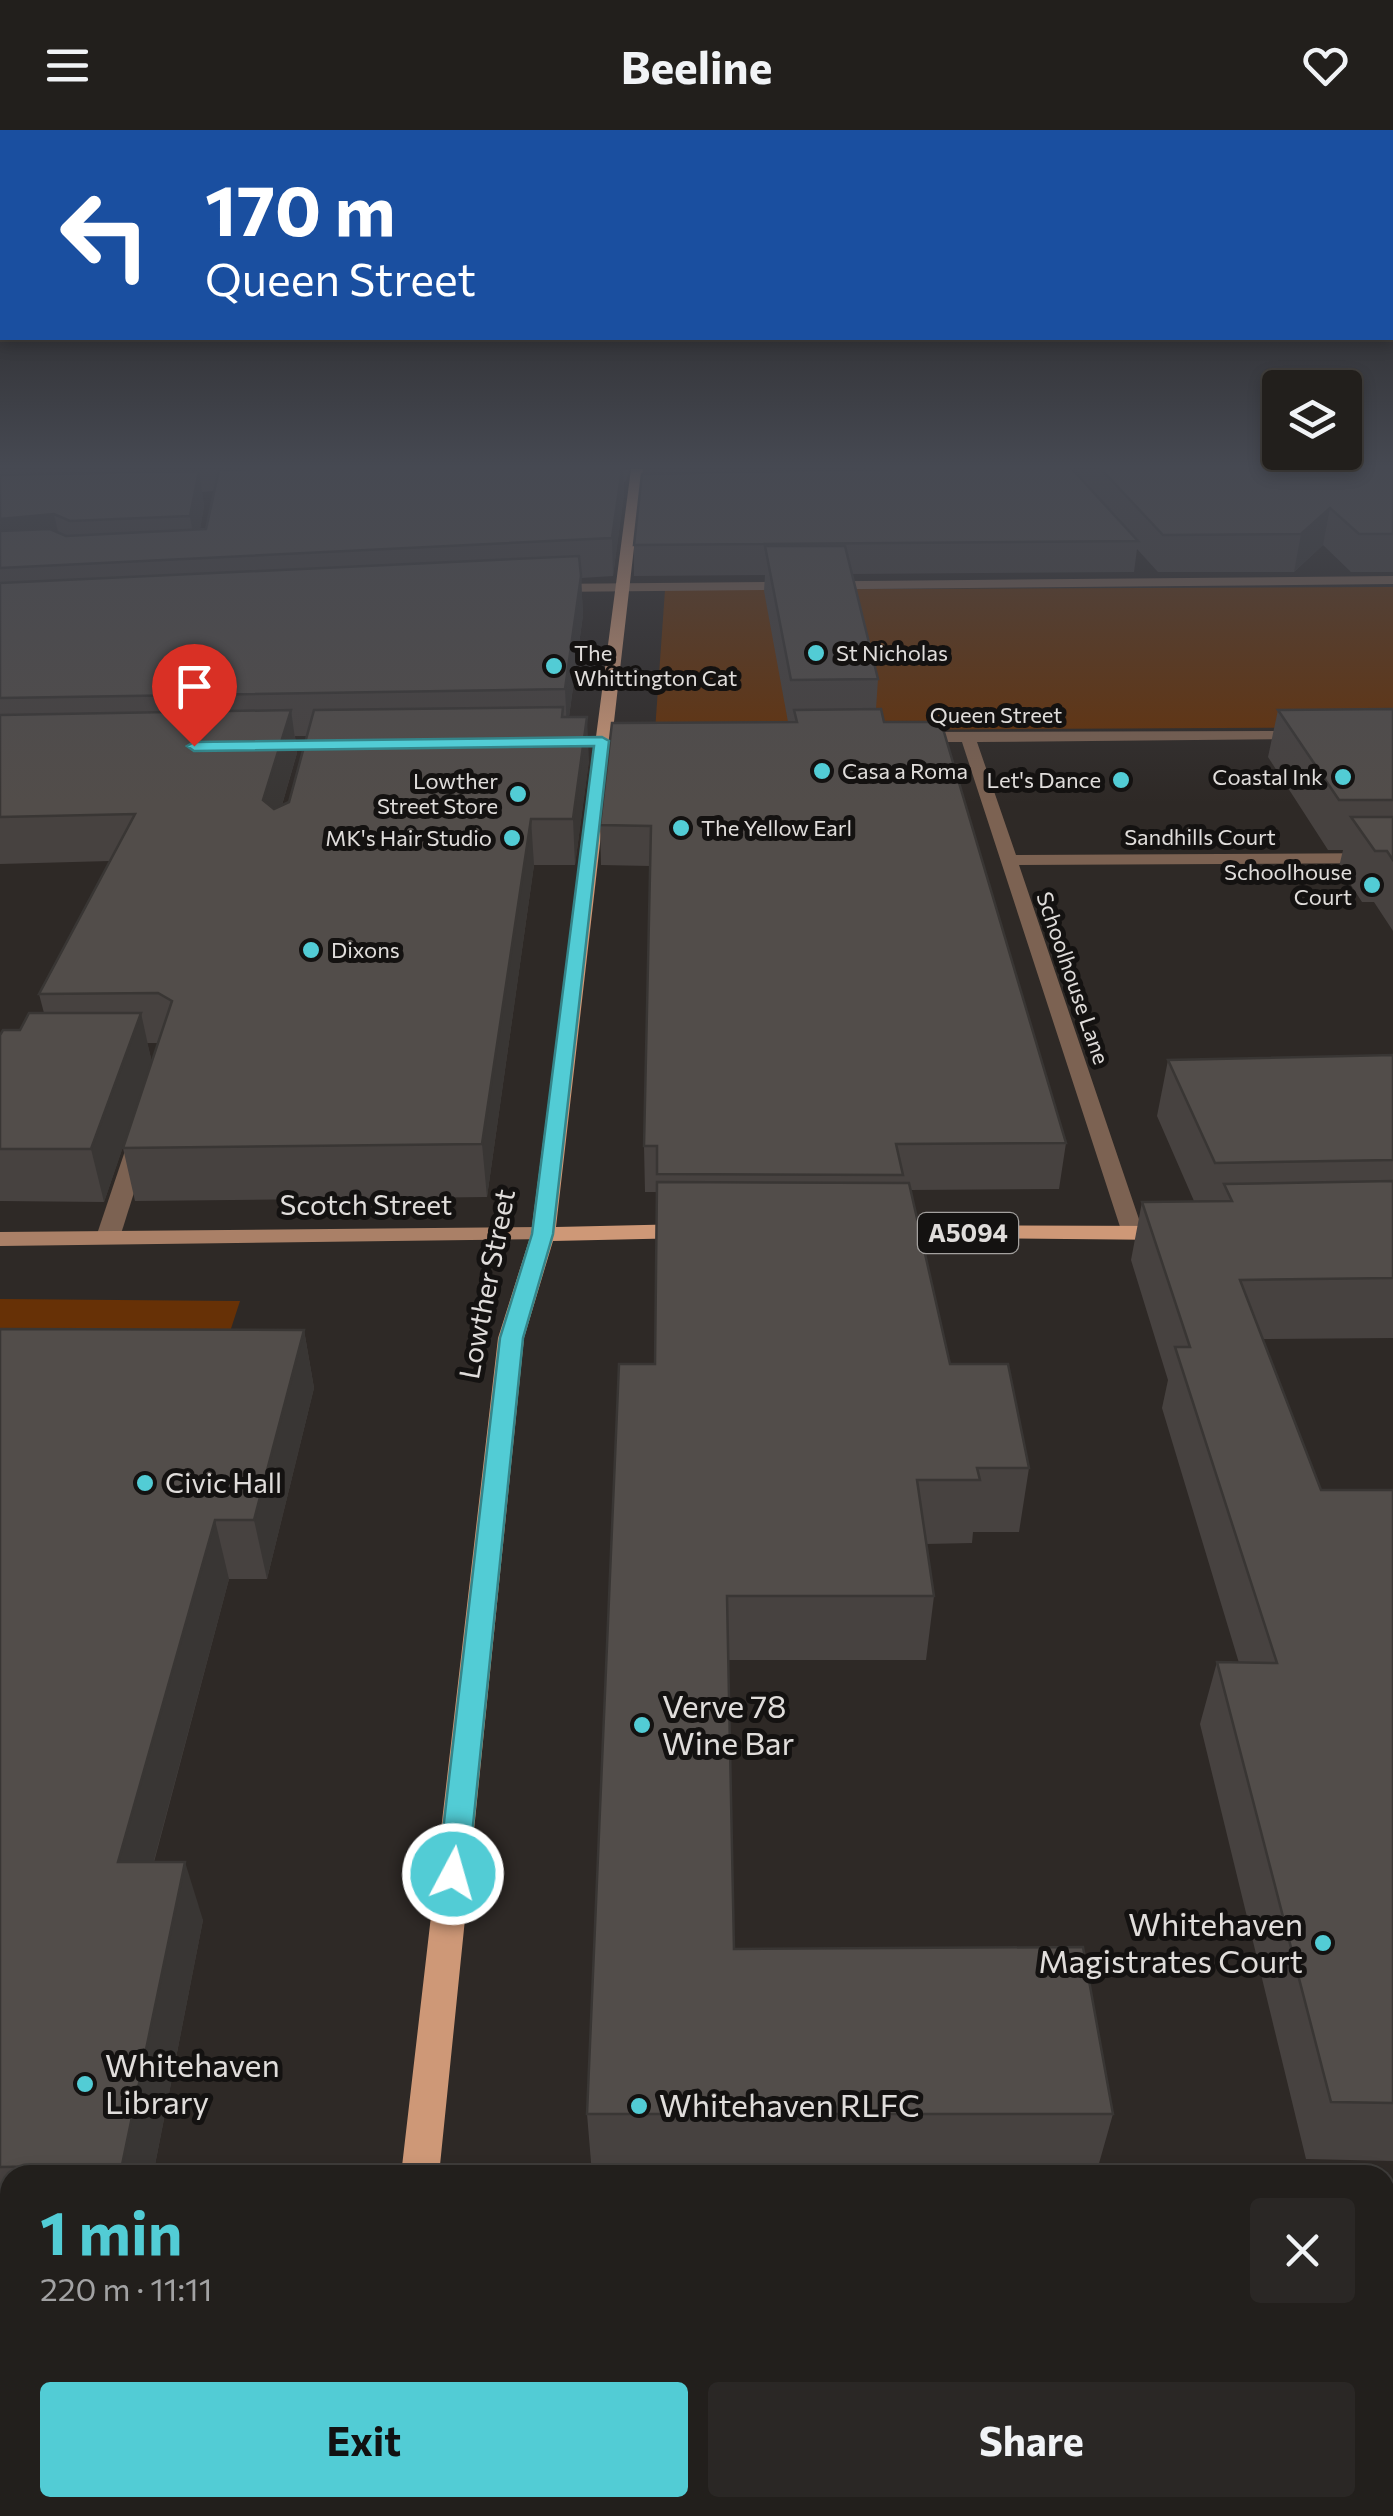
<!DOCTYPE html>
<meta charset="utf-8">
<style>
body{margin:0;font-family:Commissioner,sans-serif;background:#2a2725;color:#f1f3f6;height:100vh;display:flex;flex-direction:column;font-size:38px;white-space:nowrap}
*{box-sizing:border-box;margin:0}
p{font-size:32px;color:#a2a2a3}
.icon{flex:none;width:55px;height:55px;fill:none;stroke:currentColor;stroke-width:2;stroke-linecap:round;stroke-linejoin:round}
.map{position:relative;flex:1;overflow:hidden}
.drawer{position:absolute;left:0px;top:2035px;width:1395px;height:352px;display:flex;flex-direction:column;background:#221f1c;border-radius:30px 30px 0 0;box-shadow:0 5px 15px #0003,0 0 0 2px #3f3d3b}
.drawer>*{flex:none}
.guide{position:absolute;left:0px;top:0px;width:1395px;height:210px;box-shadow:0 5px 15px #0003,0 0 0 2px #3f3d3b;background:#1a4fa0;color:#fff;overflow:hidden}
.fabs{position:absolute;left:1262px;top:240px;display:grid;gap:20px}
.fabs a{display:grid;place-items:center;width:100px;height:100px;border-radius:10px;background:#221f1c;box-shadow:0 5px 15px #0003,0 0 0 2px #3f3d3b;font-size:50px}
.pin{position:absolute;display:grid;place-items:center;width:85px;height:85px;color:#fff;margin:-102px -42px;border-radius:50% 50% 50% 0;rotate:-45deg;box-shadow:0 0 10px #0007}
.pin .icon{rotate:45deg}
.me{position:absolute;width:110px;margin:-55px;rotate:6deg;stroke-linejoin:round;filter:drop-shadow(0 0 8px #0008)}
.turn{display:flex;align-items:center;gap:35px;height:210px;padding:0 40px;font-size:45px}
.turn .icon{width:130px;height:130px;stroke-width:2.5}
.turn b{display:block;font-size:70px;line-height:85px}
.round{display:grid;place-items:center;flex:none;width:105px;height:105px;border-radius:10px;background:#2a2725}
.overview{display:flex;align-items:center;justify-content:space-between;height:170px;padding:0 40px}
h1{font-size:60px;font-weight:700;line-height:75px;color:#52ccd5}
.button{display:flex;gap:20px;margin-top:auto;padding:20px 40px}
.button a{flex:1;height:115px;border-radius:10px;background:#52ccd5;color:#111;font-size:40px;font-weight:700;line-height:115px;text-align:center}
.button a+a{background:#2a2725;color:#f1f3f6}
header{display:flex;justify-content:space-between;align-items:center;height:130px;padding:0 40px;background:#221f1c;font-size:45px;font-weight:700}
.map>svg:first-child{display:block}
.green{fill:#673106}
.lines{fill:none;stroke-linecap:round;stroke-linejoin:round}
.street{fill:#7c6252;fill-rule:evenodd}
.secondary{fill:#aa8067;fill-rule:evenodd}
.primary{fill:#ce9877;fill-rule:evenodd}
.wall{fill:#474240;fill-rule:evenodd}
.shaded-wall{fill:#393634}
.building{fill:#524d4a;stroke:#393634;stroke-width:2.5}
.route{fill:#52ccd5;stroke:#35858a;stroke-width:2.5}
.poi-dot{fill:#52ccd5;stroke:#141211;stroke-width:4}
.labels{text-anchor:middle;stroke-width:10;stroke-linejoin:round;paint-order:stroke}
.far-poi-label{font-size:22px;fill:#e0dddb;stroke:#141211;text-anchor:start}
.far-street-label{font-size:22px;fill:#e0dddb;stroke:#141211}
.shield{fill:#141211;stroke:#a3a09e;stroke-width:2.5}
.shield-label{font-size:25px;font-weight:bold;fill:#e0dddb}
.street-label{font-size:28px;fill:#e0dddb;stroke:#141211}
.poi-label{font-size:28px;fill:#e0dddb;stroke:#141211;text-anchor:start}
.near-poi-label{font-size:32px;fill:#e0dddb;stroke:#141211;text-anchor:start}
</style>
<header><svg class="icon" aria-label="menu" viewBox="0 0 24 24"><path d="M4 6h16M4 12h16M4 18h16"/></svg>Beeline<svg class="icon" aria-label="heart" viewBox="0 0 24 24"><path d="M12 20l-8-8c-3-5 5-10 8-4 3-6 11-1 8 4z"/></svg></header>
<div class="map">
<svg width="1393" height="2386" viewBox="0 0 1393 2386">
<rect width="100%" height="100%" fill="#2e2926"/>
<g class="green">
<polygon points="1393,457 1393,597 655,601 665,460"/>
<polygon points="0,1169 240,1171 225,1217 0,1216"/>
</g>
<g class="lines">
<g class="street">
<polygon points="1393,446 1393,454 548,462 541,458 548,454"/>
<polygon points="1303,601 1311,606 1309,609 977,612 1016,725 1393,723 1393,733 1019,735 1144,1104 1140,1109 1124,1109 962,612 913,612 905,607 913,602"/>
<polygon points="139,1005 150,1012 120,1107 116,1112 100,1112 96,1107 128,1012"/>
<polygon points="10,2135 10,2175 0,2176 0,2136"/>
<rect x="1385" y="2139" width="8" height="40"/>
</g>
<polygon class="secondary" points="543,1097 551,1099 555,1104 551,1109 0,1116 0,1102"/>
<g class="primary">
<polygon points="631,339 643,339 556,1097 688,1094 700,1101 688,1108 553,1111 524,1208 439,2045 401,2045 498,1208 531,1104"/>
<polygon points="888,1095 1168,1096 1180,1103 1168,1110 880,1107 876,1102 880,1097"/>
<polygon points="360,2378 404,2378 403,2386 359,2386"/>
</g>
</g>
<g class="wall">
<path d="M 0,339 L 630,339 L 626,351 L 624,352 L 624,364 L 613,446 L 581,448 L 583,485 L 569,587 L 589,630 L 575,735 L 534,735 L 487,1067 L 135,1071 L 123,1018 L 130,996 L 104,1072 L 0,1071 L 0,905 L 20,900 L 44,883 L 39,864 L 110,731 L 0,734 ZM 214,361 L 206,399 L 200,399 L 204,376 L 202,362 ZM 295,606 L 307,606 L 289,672 L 282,675 L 297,623 ZM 147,913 L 158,913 L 152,932 Z"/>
<polygon points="644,339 1393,339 1393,442 1351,442 1323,415 1294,442 1158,442 1137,419 1134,442 852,444 878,549 876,579 884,592 1066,1013 1059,1059 910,1060 950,1234 1029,1338 1019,1402 973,1402 972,1413 926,1414 934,1466 926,1530 728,1530 734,1819 1113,1984 1096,2044 592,2044 587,1984 655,1234 657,1062 645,1062 644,1016 650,736 601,735 600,695 788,592 764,461 765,445 634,446 634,415"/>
<polygon points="1393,579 1393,801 1374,772 1362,772 1339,737 1343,720 1328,720 1268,627 1278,580"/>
<polygon points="1393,925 1393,1208 1263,1209 1321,1360 1393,1360 1393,2031 1306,2029 1200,1594 1217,1532 1239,1533 1162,1278 1168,1250 1131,1130 1142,1072 1194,1071 1157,986 1168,930"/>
<polygon points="0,1199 304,1200 314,1258 267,1449 229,1449 154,1732 203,1790 153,2045 10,2045 10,2091 0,2092"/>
<polygon points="1385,2276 1393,2276 1393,2386 1361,2386 1359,2378 1385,2378"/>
<polygon points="553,2378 1059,2378 1056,2386 553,2386"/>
</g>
<g class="shaded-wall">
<polygon points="622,339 623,339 624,364 613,446 612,408"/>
<polygon points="199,341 204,376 196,422 190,386"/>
<polygon points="1330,378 1323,415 1294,442 1301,404"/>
<polygon points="54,384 62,420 0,427 0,389"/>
<polygon points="581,446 583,485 567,601 565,559"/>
<polygon points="291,580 297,623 270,716 263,670"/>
<polygon points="587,587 589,630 575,735 573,689"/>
<polygon points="531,689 534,735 487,1067 482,1014"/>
<polygon points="141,883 152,933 104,1072 91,1019"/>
<polygon points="304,1200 314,1258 267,1449 254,1390"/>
<polygon points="215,1390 229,1449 138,1790 118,1732"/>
<polygon points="185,1732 203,1790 153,2045 126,2045 122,2035"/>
<polygon points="189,2378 218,2378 216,2386 187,2386"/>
</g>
<g class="building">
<polygon points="250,339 622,339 612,408 0,438 0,401 50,399 66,406 206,399 219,340"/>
<polygon points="893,339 1072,339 1138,411 634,415 642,344"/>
<polygon points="1101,339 1393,339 1393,404 1359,404 1330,378 1301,404 1163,405"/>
<polygon points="199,341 190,386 70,391 54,384 0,389 0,345"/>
<polygon points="765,416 845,416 878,549 791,550"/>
<polygon points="579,426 581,446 565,559 0,568 0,453"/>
<polygon points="563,577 562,587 587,587 573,689 531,689 482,1014 123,1018 172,871 158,863 39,864 135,684 0,687 0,585 291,580 263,670 274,679 289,672 314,580"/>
<polygon points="881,579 884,592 941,592 1066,1013 896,1014 903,1045 657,1044 657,1016 644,1016 651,696 600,695 612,593 797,592 794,580"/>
<polygon points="1393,579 1393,670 1339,670 1278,580"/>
<polygon points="1351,687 1393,687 1393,730 1387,721 1375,721"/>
<polygon points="29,883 141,883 91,1019 0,1019 0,905 3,900 20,900"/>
<polygon points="1393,925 1393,1030 1215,1033 1168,930"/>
<polygon points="1393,1051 1393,1148 1240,1150 1321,1360 1393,1360 1393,1973 1331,1972 1217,1532 1277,1533 1175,1217 1190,1217 1142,1072 1232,1071 1224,1054"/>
<polygon points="657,1052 909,1053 950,1234 1008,1234 1029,1338 977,1338 980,1350 917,1350 934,1466 727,1466 734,1819 1083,1817 1113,1984 587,1984 619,1234 655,1234"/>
<polygon points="0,1199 304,1200 254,1390 215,1390 118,1732 185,1732 122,2035 0,2037"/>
<polygon points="10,2208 10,2378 189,2378 187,2386 0,2386 0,2374 4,2359 0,2359 0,2209"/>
<polygon points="1385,2276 1393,2276 1393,2349 1385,2321"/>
<polygon points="553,2378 887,2378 810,2382 811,2386 553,2386"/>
</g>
<linearGradient id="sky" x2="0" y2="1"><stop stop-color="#191715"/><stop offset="0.5" stop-color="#464952"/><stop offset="1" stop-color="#464952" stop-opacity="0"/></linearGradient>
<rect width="1393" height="673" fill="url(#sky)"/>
<polygon class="route" points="602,607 609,611 553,1104 523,1208 468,1744 464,1753 453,1757 442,1753 438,1744 500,1208 532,1104 594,616 194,621 187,616 194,612"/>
<g class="poi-dot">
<circle cx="816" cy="523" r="10"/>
<circle cx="554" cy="536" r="10"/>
<circle cx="822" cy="641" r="10"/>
<circle cx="1343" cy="647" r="10"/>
<circle cx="1121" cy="650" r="10"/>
<circle cx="518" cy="664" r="10"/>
<circle cx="681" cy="698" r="10"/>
<circle cx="512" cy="708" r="10"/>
<circle cx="1372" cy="755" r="10"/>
<circle cx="311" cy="820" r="10"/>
<circle cx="145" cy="1353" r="10"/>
<circle cx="642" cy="1595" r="10"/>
<circle cx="1323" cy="1813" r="10"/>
<circle cx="85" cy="1954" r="10"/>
<circle cx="639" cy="1976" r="10"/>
</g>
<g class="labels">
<g class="far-poi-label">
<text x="574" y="531">The<tspan x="574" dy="25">Whittington Cat</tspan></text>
<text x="836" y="531">St Nicholas</text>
<text x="842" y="649">Casa a Roma</text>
<text x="1323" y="655" text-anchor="end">Coastal Ink</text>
<text x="1101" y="658" text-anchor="end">Let's Dance</text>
<text x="498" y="659" text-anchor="end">Lowther<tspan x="498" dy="25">Street Store</tspan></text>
<text x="701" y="706">The Yellow Earl</text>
<text x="492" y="716" text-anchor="end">MK's Hair Studio</text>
<text x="1352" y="750" text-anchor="end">Schoolhouse<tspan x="1352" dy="25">Court</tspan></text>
<text x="331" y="828">Dixons</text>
</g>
<g class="far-street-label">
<text x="996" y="593">Queen Street</text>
<text x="1200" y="715">Sandhills Court</text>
<text transform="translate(1073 848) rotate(71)" y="8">Schoolhouse Lane</text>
</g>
<rect class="shield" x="918" y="1083" width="100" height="40" rx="8"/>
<g class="shield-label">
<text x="968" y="1112">A5094</text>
</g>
<g class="street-label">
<text x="366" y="1085">Scotch Street</text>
<text transform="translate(487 1154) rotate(-79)" y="10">Lowther Street</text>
</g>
<g class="poi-label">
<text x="165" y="1363">Civic Hall</text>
</g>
<g class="near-poi-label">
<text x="662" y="1588">Verve 78<tspan x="662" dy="37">Wine Bar</tspan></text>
<text x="1303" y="1806" text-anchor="end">Whitehaven<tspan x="1303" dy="37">Magistrates Court</tspan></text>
<text x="105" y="1947">Whitehaven<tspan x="105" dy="37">Library</tspan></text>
<text x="659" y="1987">Whitehaven RLFC</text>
</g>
</g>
</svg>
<div class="fabs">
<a><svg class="icon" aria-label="layers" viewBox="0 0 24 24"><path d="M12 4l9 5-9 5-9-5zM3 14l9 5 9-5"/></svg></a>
</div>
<div class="pin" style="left:194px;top:616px;background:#d93025"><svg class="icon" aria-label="arrive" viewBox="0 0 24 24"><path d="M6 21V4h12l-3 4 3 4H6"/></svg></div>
<svg class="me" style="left:453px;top:1744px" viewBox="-20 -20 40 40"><circle r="17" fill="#52ccd5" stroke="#fff" stroke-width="3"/><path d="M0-11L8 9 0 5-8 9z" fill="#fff"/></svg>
<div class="guide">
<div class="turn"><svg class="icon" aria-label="left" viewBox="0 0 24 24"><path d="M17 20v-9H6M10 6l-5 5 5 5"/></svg><div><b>170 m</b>Queen Street</div></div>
</div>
<section class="drawer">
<div class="overview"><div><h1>1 min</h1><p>220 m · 11:11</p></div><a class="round"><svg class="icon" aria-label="close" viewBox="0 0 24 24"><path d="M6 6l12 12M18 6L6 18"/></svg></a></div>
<div class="button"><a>Exit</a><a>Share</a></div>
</section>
</div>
